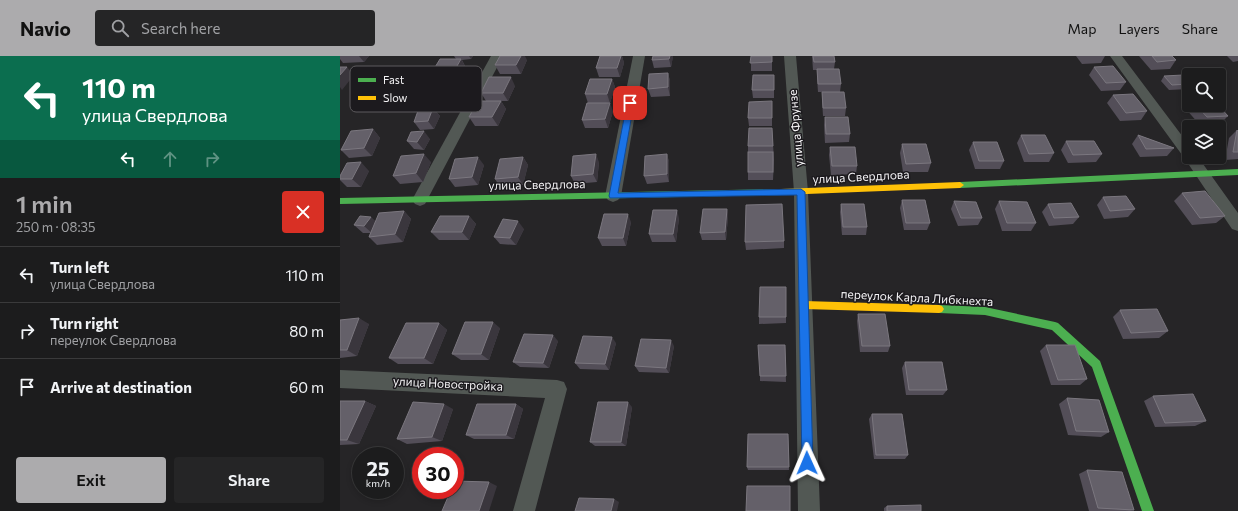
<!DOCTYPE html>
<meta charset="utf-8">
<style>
body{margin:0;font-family:Commissioner,sans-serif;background:#252526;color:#f1f3f6;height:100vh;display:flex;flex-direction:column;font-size:15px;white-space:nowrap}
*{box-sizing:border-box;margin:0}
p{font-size:13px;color:#a0a1a4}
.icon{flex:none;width:22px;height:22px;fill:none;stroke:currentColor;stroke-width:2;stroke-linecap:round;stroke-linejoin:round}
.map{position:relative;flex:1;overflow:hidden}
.drawer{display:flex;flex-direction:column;background:#1c1c1d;width:340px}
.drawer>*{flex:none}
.banner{background:#0b6e4f;color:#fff;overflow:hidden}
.controls{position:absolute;left:842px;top:12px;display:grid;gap:8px}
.controls a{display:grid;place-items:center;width:44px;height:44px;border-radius:4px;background:#1c1c1d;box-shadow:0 2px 6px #0003,0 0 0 1px #3a3a3b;font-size:20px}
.speed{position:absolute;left:12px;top:391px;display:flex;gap:8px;font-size:20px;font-weight:700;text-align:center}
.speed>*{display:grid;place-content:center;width:52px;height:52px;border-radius:50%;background:#1c1c1d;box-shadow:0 2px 6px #0003,0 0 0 1px #3a3a3b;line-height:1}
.speed small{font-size:10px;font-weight:400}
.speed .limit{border:6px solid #d22;background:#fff;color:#111}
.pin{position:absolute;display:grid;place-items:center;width:34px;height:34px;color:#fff;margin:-17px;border-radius:8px;box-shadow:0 2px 6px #0006}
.me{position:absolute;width:44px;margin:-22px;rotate:359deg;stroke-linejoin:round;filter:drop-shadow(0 0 3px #0008)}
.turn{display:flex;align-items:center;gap:14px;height:84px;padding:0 16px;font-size:18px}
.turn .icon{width:52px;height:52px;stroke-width:2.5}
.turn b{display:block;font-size:28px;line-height:34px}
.lanes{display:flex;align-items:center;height:38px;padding:0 16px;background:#0003;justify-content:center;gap:20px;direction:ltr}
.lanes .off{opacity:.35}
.round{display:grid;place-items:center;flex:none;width:42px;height:42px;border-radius:4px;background:#252526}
.summary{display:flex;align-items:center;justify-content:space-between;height:68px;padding:0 16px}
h1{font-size:24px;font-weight:600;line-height:30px;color:#acabad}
.cta{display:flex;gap:8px;margin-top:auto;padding:8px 16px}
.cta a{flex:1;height:46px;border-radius:4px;background:#acabad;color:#111;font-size:16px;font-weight:600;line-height:46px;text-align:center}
.cta a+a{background:#252526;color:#f1f3f6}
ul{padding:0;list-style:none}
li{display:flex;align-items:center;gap:12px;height:56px;padding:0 16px;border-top:1px solid #3a3a3b}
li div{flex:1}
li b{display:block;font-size:15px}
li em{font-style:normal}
header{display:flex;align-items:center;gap:24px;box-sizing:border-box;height:56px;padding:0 20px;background:#acabad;color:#111}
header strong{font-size:19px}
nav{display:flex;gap:22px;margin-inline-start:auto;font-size:14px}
.search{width:280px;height:36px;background:#252526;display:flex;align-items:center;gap:10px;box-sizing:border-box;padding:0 14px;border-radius:4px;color:#a0a1a4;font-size:15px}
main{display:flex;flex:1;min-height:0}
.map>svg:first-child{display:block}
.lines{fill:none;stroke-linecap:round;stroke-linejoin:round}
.street{fill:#525854;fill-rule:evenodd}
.fast{fill:#4caf50;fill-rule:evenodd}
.slow{fill:#ffc107;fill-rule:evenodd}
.wall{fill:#534e58}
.shaded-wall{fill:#3a363d}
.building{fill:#646069;stroke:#7b777f}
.route{fill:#1a73e8;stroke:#114b97}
.labels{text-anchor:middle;stroke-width:3;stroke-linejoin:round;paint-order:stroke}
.street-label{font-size:12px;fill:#f4f3f5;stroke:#1c1a1e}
.key{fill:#1c1a1e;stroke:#5d5b5e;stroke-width:1}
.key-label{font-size:11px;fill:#f4f3f5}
</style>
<header>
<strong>Navio</strong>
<div class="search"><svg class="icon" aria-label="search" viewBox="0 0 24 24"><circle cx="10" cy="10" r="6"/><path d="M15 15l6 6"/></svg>Search here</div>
<nav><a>Map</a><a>Layers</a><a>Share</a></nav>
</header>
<main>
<section class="drawer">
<div class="banner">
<div class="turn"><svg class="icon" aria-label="left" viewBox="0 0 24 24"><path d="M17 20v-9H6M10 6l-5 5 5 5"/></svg><div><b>110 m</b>улица Свердлова</div></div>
<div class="lanes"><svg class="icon" aria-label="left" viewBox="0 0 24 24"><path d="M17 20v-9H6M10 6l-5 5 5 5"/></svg><svg class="icon off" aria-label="ahead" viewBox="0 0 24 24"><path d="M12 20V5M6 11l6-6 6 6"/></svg><svg class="icon off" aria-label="right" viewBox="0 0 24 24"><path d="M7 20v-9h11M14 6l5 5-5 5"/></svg></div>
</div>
<div class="summary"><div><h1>1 min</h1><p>250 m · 08:35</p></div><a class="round" style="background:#d93025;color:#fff"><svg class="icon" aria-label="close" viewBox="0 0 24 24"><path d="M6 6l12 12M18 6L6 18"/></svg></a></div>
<ul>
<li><svg class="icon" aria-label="left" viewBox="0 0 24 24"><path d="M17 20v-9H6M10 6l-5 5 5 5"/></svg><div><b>Turn left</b><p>улица Свердлова</p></div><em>110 m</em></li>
<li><svg class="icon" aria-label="right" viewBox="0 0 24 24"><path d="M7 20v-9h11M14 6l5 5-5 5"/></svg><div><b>Turn right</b><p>переулок Свердлова</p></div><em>80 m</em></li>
<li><svg class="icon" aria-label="arrive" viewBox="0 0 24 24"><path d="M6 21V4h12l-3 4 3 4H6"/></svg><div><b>Arrive at destination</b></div><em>60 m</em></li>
</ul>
<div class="cta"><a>Exit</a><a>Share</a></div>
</section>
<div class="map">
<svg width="898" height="455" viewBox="0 0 898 455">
<rect width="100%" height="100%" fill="#262527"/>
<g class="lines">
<g class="street">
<polygon points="151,0 163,0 85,148 80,150 75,148 72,144"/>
<polygon points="293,0 305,0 281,140 278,144 273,146 268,144 265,140"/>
<polygon points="444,0 456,0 468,136 480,455 458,455 454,136"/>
<polygon points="770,0 782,0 849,89 849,101 858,101 898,157 898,175 892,173 845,103"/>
<polygon points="0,314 217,324 224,326 227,333 195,455 173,455 205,342 0,332"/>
</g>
<g class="fast">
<polygon points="898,113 898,119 620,132 616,129 620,126"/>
<polygon points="441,133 445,136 441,139 0,148 0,142"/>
<polygon points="599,249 645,251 715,266 718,267 760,305 814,455 802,455 752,311 712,274 645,259 599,257 596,256 594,253 596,250"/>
</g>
<g class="slow">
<polygon points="620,126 624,129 620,132 441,139 437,136 441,133"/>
<polygon points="464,245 599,249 602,250 604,253 602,256 599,257 464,253 461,252 459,249 461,246"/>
</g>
</g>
<g class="wall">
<polygon points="0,0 29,0 24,6 3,7 0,3"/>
<polygon points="114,0 133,0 131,3 122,4 126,12 118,26 97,26 91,18 116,3"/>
<polygon points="260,0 289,0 282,0 284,7 280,21 259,21 256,12"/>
<polygon points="313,0 333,0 331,11 314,12 312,4"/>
<polygon points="410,0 432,0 432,15 411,15 411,0"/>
<polygon points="472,0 494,0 495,6 494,13 501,28 500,36 506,52 505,60 483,60 482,44 482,36 478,36 477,22 477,14 473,14"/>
<polygon points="736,0 765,0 761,7 742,8"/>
<polygon points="799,0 832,0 836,4 830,13 811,14"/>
<polygon points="887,0 898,0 898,5 893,6"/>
<polygon points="187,4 181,18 160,18 155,9"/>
<polygon points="754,11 786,26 780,34 761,35 749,19"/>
<polygon points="328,17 330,25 330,40 311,41 308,33"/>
<polygon points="434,19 434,42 413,42 412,34"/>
<polygon points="824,20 849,26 849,31 848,33 829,34 821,25"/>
<polygon points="272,23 275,31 270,47 248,47 245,38"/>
<polygon points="175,30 168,45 161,45 166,53 158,70 135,70 129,61 146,45 141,37"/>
<polygon points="115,35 105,50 83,50 77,42"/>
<polygon points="773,39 807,55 801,64 780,65 767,47"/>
<polygon points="849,45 849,49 878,49 888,60 880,68 860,69 844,51"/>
<polygon points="93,52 100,60 94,73 80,74 74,66"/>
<polygon points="432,54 432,70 409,70 408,62"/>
<polygon points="273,55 268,72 245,72 242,64"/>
<polygon points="485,61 510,78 509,86 485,87 484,69"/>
<polygon points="432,72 434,104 433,124 408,124 408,90"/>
<polygon points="33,73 40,82 32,100 9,102 1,94"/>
<polygon points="897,74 898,75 898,103 885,104 889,82"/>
<polygon points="681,79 714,97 709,106 684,106 677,87"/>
<polygon points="798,79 834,92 827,100 800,101 792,88"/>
<polygon points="90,83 84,94 74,93 67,85"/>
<polygon points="726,85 762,98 756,106 728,107 721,94"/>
<polygon points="633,86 664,105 660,113 635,113 629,94"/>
<polygon points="562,88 591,107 588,116 563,116 560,97"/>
<polygon points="490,91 517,110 516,118 491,119 489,99"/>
<polygon points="327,98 329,106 329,126 307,128 304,120"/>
<polygon points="183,101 188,109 183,129 160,131 155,123"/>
<polygon points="91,106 83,126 60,128 53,120"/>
<polygon points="259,106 257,126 235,128 231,120"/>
<polygon points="144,109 138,129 115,131 109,123"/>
<polygon points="29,115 21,131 7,131 0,124 0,120"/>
<polygon points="842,137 885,160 876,167 852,169 834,145"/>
<polygon points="763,141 795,153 788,161 764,163 757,149"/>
<polygon points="562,144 590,167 587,174 564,174 560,152"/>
<polygon points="614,145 642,162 638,169 618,170 611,153"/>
<polygon points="659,145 696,167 691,175 662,175 655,153"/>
<polygon points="501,148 527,171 526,179 502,179 500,156"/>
<polygon points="708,148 739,161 733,168 709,170 702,156"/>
<polygon points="387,153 388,160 386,184 362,184 360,177"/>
<polygon points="64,155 71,163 63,186 37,189 29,181 30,177 23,177 14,169 36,165"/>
<polygon points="129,160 136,168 129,184 99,184 91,176"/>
<polygon points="339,162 336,186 312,186 309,178"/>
<polygon points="291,166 286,190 262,190 258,182"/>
<polygon points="184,173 176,189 160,188 154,181"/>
<polygon points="444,185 444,192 406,194 405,186"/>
<polygon points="446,231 446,267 419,268 419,261"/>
<polygon points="780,254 828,275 819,282 783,283 773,261"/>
<polygon points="518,258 550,290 548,296 520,296 517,265"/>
<polygon points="0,264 29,268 17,300 0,302"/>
<polygon points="99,267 107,274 93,308 58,308 49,302"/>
<polygon points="160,272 149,304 121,304 112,298"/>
<polygon points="218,285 209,312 180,311 173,306"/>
<polygon points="276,287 269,314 240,313 235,307"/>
<polygon points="445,289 446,326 420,325 420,320"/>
<polygon points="706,289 747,323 740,329 711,329 700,295"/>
<polygon points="334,290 329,317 299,316 295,310"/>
<polygon points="565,306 607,334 603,339 566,339 562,312"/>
<polygon points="813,340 866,365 855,370 815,371 804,345"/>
<polygon points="727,342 769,376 761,381 728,379 719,348"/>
<polygon points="0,345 25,345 36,350 19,388 0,389"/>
<polygon points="176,348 183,353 174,383 134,383 126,379"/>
<polygon points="292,351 286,390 255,390 250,386"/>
<polygon points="113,353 102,385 67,388 57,383"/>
<polygon points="532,358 568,399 565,403 534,403 529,363"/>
<polygon points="448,378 449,414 408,414 407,411"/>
<polygon points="747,414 794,454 790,455 749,455 739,418"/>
<polygon points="547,450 581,455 544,455 544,452"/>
</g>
<g class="shaded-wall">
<polygon points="19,0 29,0 24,6"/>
<polygon points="129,0 133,0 131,3"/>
<polygon points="181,0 185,0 187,4 181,18 176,9"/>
<polygon points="281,0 282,0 284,7 280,21 277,12"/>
<polygon points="330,0 333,0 333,1 331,11 329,3"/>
<polygon points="121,3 126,12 118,26 113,17"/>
<polygon points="7,11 14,19 2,34 0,31 0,19"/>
<polygon points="328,17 330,25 330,40 328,31"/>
<polygon points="171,21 175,30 168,45 163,37"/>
<polygon points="272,23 275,31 270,47 267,38"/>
<polygon points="109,27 115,35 105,50 100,42"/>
<polygon points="161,45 166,53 158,70 152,61"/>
<polygon points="270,47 273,55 268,72 265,63"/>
<polygon points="93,52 100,60 94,73 88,65"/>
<polygon points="33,73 40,82 32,100 24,92"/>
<polygon points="84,75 90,83 84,94 77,86"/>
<polygon points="84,98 91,106 83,126 76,117"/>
<polygon points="256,98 259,106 257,126 253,118"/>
<polygon points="327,98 329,106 329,126 327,118"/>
<polygon points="138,101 144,109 138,129 132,121"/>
<polygon points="183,101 188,109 183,129 178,121"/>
<polygon points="21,106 29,115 21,131 12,123"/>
<polygon points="387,153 388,160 386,184 385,176"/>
<polygon points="337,154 339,162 336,186 333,178"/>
<polygon points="64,155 71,163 63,186 55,178"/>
<polygon points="288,158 291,166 286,190 283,182"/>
<polygon points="129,160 136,168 129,184 122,176"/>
<polygon points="31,161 40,169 33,178 24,170"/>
<polygon points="178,165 184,173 176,189 170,182"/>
<polygon points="19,262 29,268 17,300 7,294"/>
<polygon points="153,266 160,272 149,304 141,298"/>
<polygon points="99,267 107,274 93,308 84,302"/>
<polygon points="213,279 218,285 209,312 203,307"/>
<polygon points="272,281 276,287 269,314 265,308"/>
<polygon points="331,284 334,290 329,317 326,312"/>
<polygon points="25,345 36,350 19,388 7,384"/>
<polygon points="288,346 292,351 286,390 281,386"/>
<polygon points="104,348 113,353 102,385 92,381"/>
<polygon points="176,348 183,353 174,383 166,379"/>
<polygon points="149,426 157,430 149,455 139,455"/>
<polygon points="274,443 279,446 277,455 271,455"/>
</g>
<g class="building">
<polygon points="160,0 181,0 176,9 155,9"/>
<polygon points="260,0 281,0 277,12 256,12"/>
<polygon points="313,0 330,0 329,3 312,4"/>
<polygon points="411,0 432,0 432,6 410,7"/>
<polygon points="473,0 494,0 495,6 474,6"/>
<polygon points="812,0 832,0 836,4 817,6"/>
<polygon points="100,3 121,3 113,17 91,18"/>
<polygon points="773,10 786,26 766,27 754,11"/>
<polygon points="0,11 7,11 0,19"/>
<polygon points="477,13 499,13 501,28 478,28"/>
<polygon points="328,17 328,31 308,33 309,18"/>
<polygon points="413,19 434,19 434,34 412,34"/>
<polygon points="843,19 849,26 849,28 832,29 824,20"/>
<polygon points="149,21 171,21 163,37 141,37"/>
<polygon points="250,23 272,23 267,38 245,38"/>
<polygon points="482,36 504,36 506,52 483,52"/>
<polygon points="793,38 807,55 786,57 773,39"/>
<polygon points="138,45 161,45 152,61 129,61"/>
<polygon points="432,45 432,62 408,62 409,46"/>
<polygon points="247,47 270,47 265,63 242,64"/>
<polygon points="856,49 878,49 888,60 867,61"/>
<polygon points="79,52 93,52 88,65 74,66"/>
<polygon points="485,61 508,61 510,78 486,78"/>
<polygon points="409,72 432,72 433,90 408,90"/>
<polygon points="33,73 24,92 1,94 11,75"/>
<polygon points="897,74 898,75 898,96 893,96"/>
<polygon points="84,75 77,86 67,85 71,76"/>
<polygon points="681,79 705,79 714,97 689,98"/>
<polygon points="798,79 834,92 806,93"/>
<polygon points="726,85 754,85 762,98 733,99"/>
<polygon points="633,86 657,86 664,105 639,105"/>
<polygon points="562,88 586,88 591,107 566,108"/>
<polygon points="490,91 515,91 517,110 492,110"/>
<rect x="408" y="96" width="25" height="20"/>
<polygon points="84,98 76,117 53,120 61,100"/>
<polygon points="256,98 253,118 231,120 233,100"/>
<polygon points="327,98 327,118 304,120 305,100"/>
<polygon points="138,101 132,121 109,123 115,103"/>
<polygon points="183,101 178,121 155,123 160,103"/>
<polygon points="21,106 12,123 0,123 0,120 7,107"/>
<polygon points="865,135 885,160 860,162 842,137"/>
<polygon points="786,140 795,153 770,155 763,141"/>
<polygon points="562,144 585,144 590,167 566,167"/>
<polygon points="614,145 636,146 642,162 621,162"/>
<polygon points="659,145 687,146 696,167 667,167"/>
<polygon points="731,147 739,161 714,162 708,148"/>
<polygon points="442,148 444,185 405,186 406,149"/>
<polygon points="501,148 524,148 527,171 503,171"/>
<polygon points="363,153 387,153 385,176 360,177"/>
<polygon points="313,154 337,154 333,178 309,178"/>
<polygon points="64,155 55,178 29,181 39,157"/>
<polygon points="264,158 288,158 283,182 258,182"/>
<polygon points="20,160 31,161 24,170 14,169"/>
<polygon points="100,160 129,160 122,176 91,176"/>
<polygon points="163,163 178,165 170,182 154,181"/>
<polygon points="420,231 446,231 446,261 419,261"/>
<polygon points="817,253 828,275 791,277 780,254"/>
<polygon points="518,258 545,258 550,290 522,290"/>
<polygon points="19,262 7,294 0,294 0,264"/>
<polygon points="125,266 153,266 141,298 112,298"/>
<polygon points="66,267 99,267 84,302 49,302"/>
<polygon points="184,278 213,279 203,307 173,306"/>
<polygon points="243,280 272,281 265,308 235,307"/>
<polygon points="301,283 331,284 326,312 295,310"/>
<polygon points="418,289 445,289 446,320 420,320"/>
<polygon points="706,289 735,289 747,323 718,324"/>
<polygon points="565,306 602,306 607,334 569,334"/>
<polygon points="853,338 866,365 825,367 813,340"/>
<polygon points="727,342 759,344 769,376 736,375"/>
<polygon points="0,345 25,345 7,384 0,384"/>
<polygon points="73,346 104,348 92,381 57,383"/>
<polygon points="258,346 288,346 281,386 250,386"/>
<polygon points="137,348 176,348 166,379 126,379"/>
<polygon points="532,358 562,358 568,399 536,399"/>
<polygon points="408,378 448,378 449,411 407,411"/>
<polygon points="747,414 782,416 794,454 758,452"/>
<polygon points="115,425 149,426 139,455 102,455 111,434 115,434"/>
<polygon points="407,430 450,430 450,455 406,455"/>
<polygon points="239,442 274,443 271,455 235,455"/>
<polygon points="581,449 581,455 547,455 547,450"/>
</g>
<polygon class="route" points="290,44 294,47 278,137 461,133 465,136 473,407 471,411 467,413 463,411 462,407 457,139 270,142 269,140 287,47"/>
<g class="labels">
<g class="street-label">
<text transform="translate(456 72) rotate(-95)" y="4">улица Фрунзе</text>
<text transform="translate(521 121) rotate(-3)" y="4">улица Свердлова</text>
<text transform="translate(197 129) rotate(-1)" y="4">улица Свердлова</text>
<text transform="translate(577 242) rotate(3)" y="4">переулок Карла Либкнехта</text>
<text transform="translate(108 328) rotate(3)" y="4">улица Новостройка</text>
</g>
</g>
<rect x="10" y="10" width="132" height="46" rx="6" class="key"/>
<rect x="18" y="22" width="18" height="4" fill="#4caf50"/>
<rect x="18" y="40" width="18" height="4" fill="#ffc107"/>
<g class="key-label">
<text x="43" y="28">Fast</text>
<text x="43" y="46">Slow</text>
</g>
</svg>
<div class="controls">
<a><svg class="icon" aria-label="search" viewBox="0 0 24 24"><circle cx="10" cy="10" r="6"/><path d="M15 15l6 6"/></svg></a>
<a><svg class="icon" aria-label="layers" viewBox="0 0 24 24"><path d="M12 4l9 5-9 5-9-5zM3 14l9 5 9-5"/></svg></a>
</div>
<div class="speed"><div>25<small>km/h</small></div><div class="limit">30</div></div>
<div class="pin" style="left:290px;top:47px;background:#d93025"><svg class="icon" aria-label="arrive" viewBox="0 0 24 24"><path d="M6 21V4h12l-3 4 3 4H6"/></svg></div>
<svg class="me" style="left:467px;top:407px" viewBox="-20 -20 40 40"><path d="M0-17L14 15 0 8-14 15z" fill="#1a73e8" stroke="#fff" stroke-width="4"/></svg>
</div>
</main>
